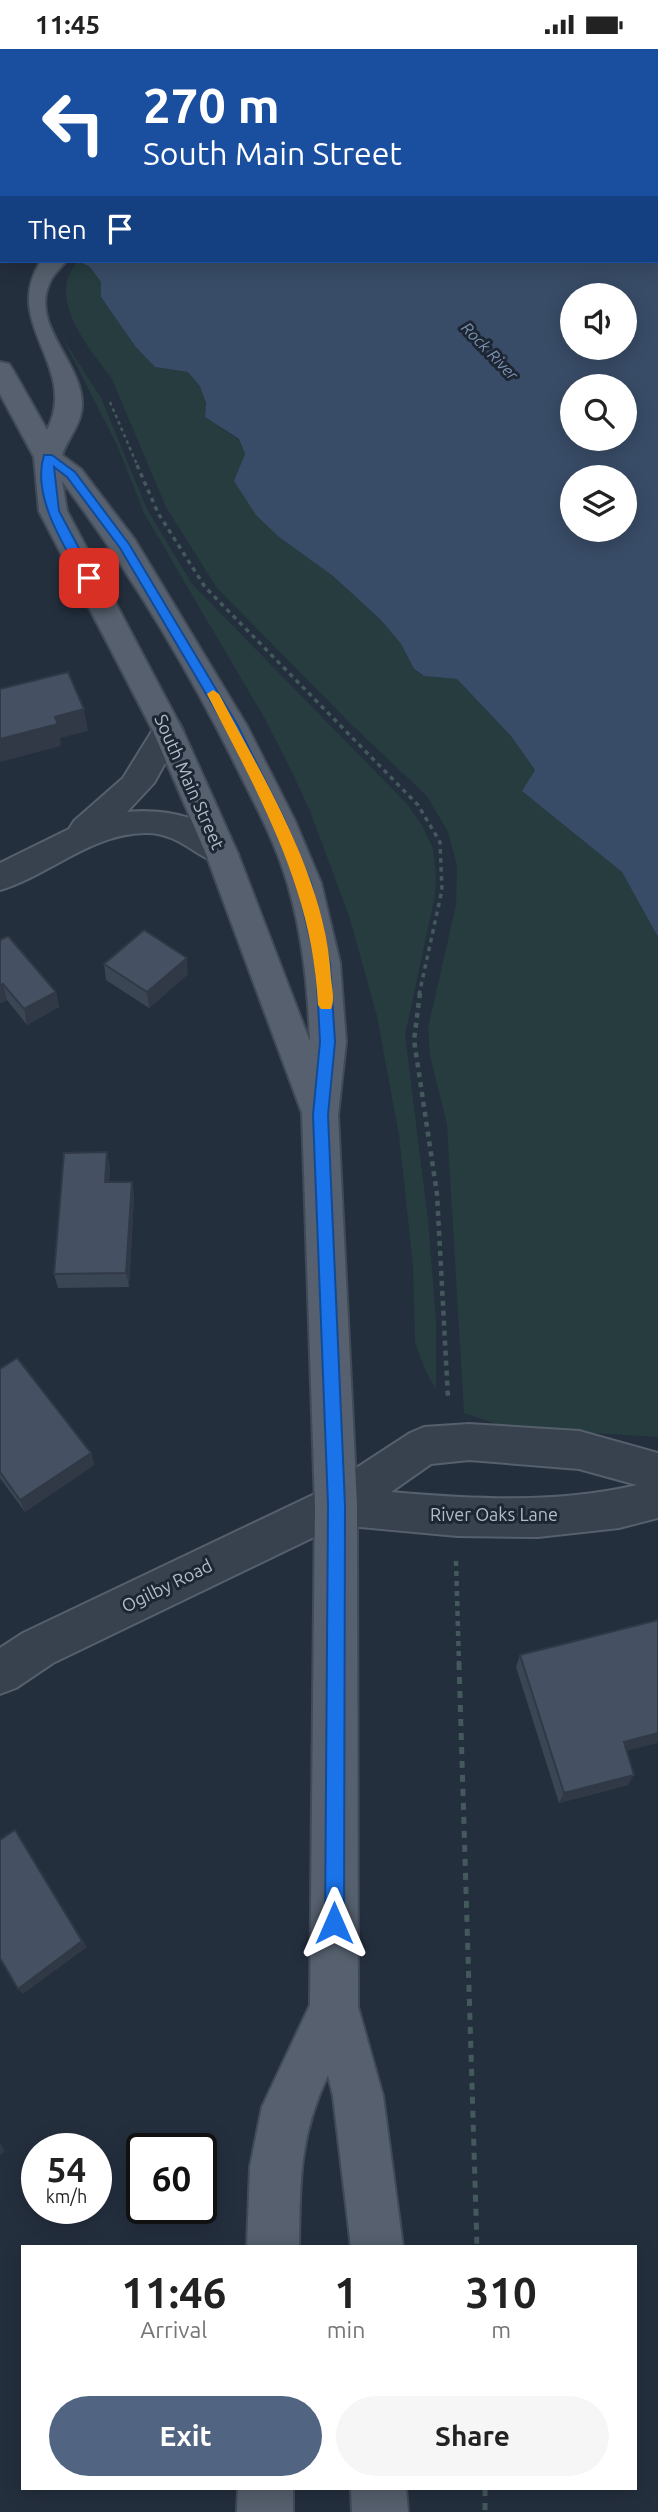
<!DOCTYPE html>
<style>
body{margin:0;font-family:Ubuntu,sans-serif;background:#f6f6f6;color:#222;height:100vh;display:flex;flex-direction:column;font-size:26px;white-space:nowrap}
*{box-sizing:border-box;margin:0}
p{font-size:23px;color:#767676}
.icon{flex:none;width:38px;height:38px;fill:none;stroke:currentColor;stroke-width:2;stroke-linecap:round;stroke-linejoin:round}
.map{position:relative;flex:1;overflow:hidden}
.sheet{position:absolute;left:21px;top:2196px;width:616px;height:245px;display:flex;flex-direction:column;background:#fff;border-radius:0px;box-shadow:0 4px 18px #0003}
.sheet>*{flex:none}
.hud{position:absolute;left:0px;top:0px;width:658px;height:214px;box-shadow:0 4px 18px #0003;background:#1a4fa0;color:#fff;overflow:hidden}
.tools{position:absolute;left:560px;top:234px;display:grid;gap:14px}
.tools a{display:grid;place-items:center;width:77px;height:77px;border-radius:50%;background:#fff;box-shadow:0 4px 18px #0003;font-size:35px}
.speed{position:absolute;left:21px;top:2084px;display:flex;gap:14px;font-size:35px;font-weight:700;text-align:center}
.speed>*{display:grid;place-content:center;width:91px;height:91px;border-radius:50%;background:#fff;box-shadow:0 4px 18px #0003;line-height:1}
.speed small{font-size:18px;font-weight:400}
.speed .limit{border:4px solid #111;border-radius:10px;background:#fff;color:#111}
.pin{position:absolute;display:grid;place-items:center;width:60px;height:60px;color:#fff;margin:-30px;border-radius:14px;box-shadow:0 4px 10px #0006}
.me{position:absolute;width:77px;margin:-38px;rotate:0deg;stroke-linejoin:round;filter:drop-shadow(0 0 5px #0008)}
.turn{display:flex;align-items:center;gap:24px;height:147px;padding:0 28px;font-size:32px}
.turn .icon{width:91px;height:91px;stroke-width:2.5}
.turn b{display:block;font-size:49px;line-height:60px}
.then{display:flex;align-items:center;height:66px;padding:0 28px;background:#0003;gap:14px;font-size:26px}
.eta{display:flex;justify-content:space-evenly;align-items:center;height:119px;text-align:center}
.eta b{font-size:42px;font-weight:600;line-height:49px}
.primary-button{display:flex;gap:14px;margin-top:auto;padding:14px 28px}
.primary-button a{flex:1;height:80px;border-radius:42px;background:#516482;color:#fff;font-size:28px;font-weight:600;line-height:80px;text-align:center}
.primary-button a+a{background:#f6f6f6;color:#222}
.status{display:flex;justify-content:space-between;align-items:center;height:49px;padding:0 35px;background:#fff;direction:ltr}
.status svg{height:19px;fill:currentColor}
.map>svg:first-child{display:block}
.green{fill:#263c3f}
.water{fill:#394c67;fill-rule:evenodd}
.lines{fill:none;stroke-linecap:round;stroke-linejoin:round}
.minor-casing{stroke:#565f6c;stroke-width:4}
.major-casing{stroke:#414a57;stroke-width:4}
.path-far3{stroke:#44595c;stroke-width:2.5;stroke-dasharray:3.5 3.5;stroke-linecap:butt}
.path-far2{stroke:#44595c;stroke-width:3.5;stroke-dasharray:4.5 4.5;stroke-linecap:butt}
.path-far1{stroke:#44595c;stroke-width:4.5;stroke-dasharray:5 5;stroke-linecap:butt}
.path{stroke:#44595c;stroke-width:5;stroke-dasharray:7 7;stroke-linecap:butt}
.minor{fill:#38414e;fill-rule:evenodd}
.major{fill:#56606e;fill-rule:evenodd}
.wall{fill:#3b4654}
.shaded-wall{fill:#303945}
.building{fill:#455162;stroke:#303945;stroke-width:2}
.route{fill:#1a73e8;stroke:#114b97;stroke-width:2}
.slow{fill:#f59e0b}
.labels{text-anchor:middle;stroke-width:6;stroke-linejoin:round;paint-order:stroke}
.far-water-label{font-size:16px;font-style:italic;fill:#7c92b1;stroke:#1d2633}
.street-label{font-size:18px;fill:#b4bcc9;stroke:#1d2633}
</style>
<div class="status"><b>11:45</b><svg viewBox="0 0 49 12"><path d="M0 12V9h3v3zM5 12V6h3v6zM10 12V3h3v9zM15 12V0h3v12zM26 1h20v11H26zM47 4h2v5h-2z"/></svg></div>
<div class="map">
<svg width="658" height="2463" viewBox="0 0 658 2463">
<rect width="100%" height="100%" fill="#242f3e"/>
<g class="green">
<path d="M 78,213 L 90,218 L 101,233 L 101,248 L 135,297 L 156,318 L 188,323 L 201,337 L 206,354 L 205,368 L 239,391 L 279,488 L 333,527 L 381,571 L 401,595 L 414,621 L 424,627 L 457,630 L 511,687 L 535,721 L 522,742 L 622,823 L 658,888 L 658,1388 L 509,1379 L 464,1364 L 447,1075 L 430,1007 L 428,979 L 456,856 L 457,817 L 448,783 L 427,747 L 351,675 L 217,539 L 166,458 L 111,328 C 88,299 45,246 78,213 Z"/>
<polygon points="62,288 101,349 147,460 192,535 407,755 423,778 433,800 436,826 435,847 405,986 428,1171 436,1271 436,1340 426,1323 415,1293 413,1216 399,1086 377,967 349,867 310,762 293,725 265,670 144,464 118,398"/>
</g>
<g class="water">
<polygon points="0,0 614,0 616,2 2,2 2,31"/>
<path d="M 656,45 L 658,47 L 658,888 L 622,823 L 522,742 L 535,721 L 511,687 L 457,630 L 424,627 L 414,620 L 401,595 L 381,571 L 333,527 L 279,488 L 256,466 L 234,432 L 245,405 L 239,390 L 205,368 L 206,354 L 200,337 L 188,323 L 155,318 L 135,297 L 101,248 L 101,233 L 90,218 L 78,212 L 656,212 ZM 572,247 L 625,247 L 625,299 L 572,299 ZM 572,338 L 625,338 L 625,390 L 572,390 ZM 572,429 L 625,429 L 625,481 L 572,481 Z"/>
</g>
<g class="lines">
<g class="minor-casing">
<g id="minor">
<path d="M 168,671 L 179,674 L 183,682 L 154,734 L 127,763 C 165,759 218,769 238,805 L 234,813 C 204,822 186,783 145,784 C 90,785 50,826 0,841 L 0,814 L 69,780 L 74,772 L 123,729 L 157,674 Z"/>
<path d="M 469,1375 L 579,1382 L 658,1404 L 658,1469 L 619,1479 L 538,1488 L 457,1487 L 339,1476 L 53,1614 L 16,1639 L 0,1645 L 0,1599 L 23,1584 L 321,1442 L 410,1384 L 424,1378 ZM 469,1411 L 579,1420 L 637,1436 C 556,1455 472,1450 391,1443 L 431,1415 Z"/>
</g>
</g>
<g class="major-casing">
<g id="major">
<polygon points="658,26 658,40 656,41 656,27"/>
<rect x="0" y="151" width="2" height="14"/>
<rect x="0" y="185" width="2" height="14"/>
<path d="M 41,212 L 66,212 C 61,219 53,225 50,233 C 29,276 83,314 82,356 C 82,374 68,389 62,406 L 81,420 L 135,491 L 247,677 L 295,772 L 321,834 L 340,914 L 346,993 L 338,1066 L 357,1456 L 358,1958 L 383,2047 L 403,2198 L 351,2198 L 333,2047 L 328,2026 C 299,2088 300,2131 299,2198 L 247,2198 L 250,2118 L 262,2058 L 310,1956 L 315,1456 L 302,1064 L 206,805 L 153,682 L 39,462 L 34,408 L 0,345 L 0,313 L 9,315 L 13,321 L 47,381 C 80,317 0,275 41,212 ZM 62,432 C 130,523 189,621 239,723 C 257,759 277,797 288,836 C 303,888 308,939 310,993 L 238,805 L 183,682 L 67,462 Z"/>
<polygon points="238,2440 293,2440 293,2463 237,2463"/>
<polygon points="351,2440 406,2440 408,2463 352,2463"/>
</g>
</g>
<polyline class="path-far3" points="110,353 138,418"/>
<polyline class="path-far2" points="137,416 158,464 205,538 418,756 440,793 442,841 419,946"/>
<g class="path-far1">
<polyline points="420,944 414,991 437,1145 448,1349"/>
<polyline points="456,1512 459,1615"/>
</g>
<g class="path">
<polyline points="459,1614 477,2198"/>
<polyline points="485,2440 485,2463"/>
</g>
<use href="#minor" class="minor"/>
<use href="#major" class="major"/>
</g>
<g class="wall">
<polygon points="0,891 56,943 59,958 27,976 7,951 0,954"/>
<polygon points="104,915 188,925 149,959 106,931"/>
<polygon points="110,1118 109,1133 132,1133 134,1147 129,1238 58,1239 54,1225"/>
<polygon points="0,1320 91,1404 94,1416 25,1463 0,1429"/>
<polygon points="520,1606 628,1736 559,1754 516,1618"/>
</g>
<g class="shaded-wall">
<polygon points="84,660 88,682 60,689 61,697 0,713 0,690 55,668"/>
<polygon points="187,909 188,925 149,959 147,943"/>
<polygon points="3,935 7,951 0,954 0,936"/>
<polygon points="56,943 59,958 27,976 24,960"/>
<polygon points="107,1103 110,1118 108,1147 105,1133"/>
<polygon points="132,1133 134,1147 129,1238 126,1224"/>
<polygon points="91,1404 94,1416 25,1463 20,1451"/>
<polygon points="658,1684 658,1694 618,1704 624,1693"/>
<polygon points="634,1726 628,1736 559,1754 564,1744"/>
<polygon points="20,1789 87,1898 23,1945 18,1940"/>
<polygon points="0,2094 5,2102 0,2106"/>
</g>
<g class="building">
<polygon points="68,623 84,660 55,668 58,675 0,690 0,640"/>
<polygon points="144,881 187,909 147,943 104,915"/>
<polygon points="8,887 56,943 24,960 3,935 0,936 0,891"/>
<polygon points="107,1103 105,1133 132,1133 126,1224 54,1225 64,1104"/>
<polygon points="17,1309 91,1404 20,1451 0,1423 0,1320"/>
<polygon points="658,1571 658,1684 624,1693 634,1726 564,1744 520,1606"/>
<polygon points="15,1781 82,1892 18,1940 0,1909 0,1791"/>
</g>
<path class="route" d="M 44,406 L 52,406 L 75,423 L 129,495 L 238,677 L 285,772 L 311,834 L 330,915 L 335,993 L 328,1066 L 345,1456 L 344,1874 L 341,1881 L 334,1884 L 327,1881 L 325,1874 L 328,1456 L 313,1066 L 320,993 L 316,915 L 297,834 L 272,772 L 225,677 L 120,499 L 67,428 L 54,418 L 59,462 L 95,529 L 84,532 C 64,497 31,447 44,406 Z"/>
<path class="slow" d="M 213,641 L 219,645 C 264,731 326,829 331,929 C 332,939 335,951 331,960 L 321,960 L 318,956 C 313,839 259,747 207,645 Z"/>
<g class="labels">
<g class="far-water-label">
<text transform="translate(490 302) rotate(46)" y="6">Rock River</text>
</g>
<g class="street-label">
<text transform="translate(189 733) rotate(66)" y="6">South Main Street</text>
<text x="494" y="1472">River Oaks Lane</text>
<text transform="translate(167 1537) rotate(-26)" y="6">Ogilby Road</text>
</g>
</g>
</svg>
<div class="tools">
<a><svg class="icon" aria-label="sound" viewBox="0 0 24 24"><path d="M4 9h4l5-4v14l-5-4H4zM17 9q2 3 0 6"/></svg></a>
<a><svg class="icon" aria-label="search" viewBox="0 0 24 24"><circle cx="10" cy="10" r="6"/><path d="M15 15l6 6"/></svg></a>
<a><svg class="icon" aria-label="layers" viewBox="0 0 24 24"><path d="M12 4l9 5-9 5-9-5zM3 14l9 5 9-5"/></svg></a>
</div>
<div class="speed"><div>54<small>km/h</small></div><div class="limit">60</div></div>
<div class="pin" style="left:89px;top:529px;background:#d93025"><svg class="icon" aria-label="arrive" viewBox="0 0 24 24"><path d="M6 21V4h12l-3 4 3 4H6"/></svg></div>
<svg class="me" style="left:334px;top:1874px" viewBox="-20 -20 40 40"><path d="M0-17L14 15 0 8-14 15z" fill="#1a73e8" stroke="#fff" stroke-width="4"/></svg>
<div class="hud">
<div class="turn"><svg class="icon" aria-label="left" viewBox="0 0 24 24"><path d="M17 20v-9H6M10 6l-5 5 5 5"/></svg><div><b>270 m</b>South Main Street</div></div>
<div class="then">Then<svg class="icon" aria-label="arrive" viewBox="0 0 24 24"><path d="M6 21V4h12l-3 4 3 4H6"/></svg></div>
</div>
<section class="sheet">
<div class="eta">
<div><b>11:46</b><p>Arrival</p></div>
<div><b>1</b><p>min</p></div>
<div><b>310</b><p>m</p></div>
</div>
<div class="primary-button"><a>Exit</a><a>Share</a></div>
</section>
</div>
